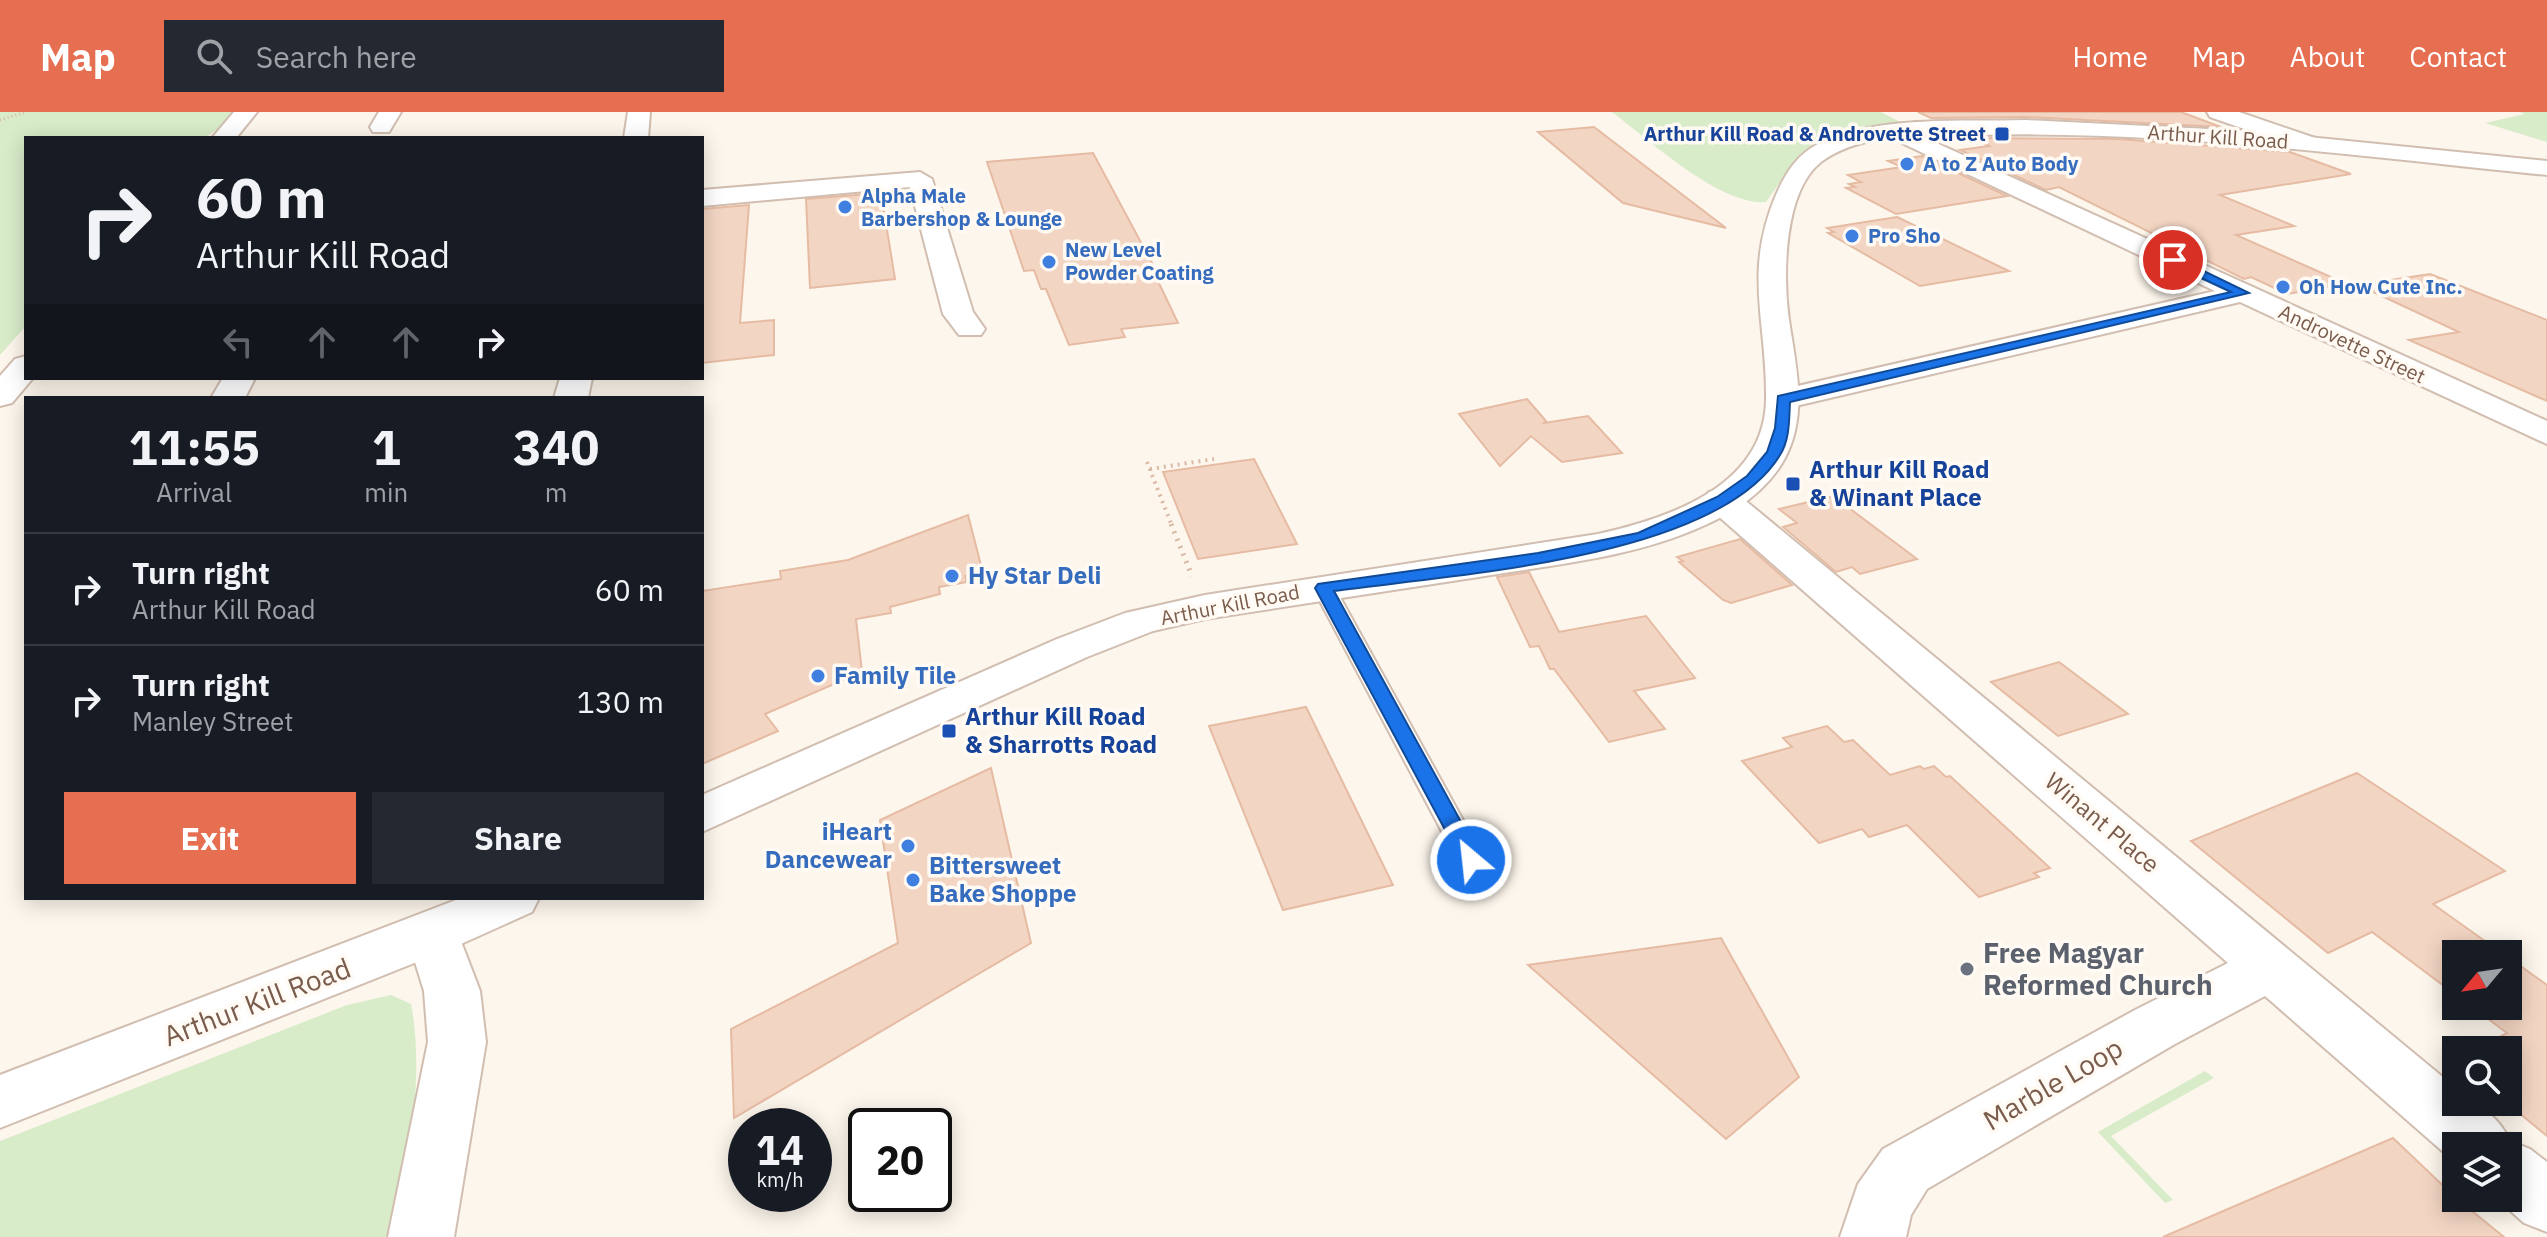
<!DOCTYPE html>
<style>
body{margin:0;font-family:"IBM Plex Sans",sans-serif;background:#242831;color:#f1f3f6;height:100vh;display:flex;flex-direction:column;font-size:30px;white-space:nowrap}
*{box-sizing:border-box;margin:0}
p{font-size:26px;color:#9ea1a6}
.icon{flex:none;width:44px;height:44px;fill:none;stroke:currentColor;stroke-width:2;stroke-linecap:round;stroke-linejoin:round}
.map{position:relative;flex:1;overflow:hidden}
.side{position:absolute;left:24px;top:284px;width:680px;height:504px;display:flex;flex-direction:column;background:#171b24;border-radius:0px;box-shadow:0 4px 20px #0003}
.side>*{flex:none}
.guide{position:absolute;left:24px;top:24px;width:680px;height:244px;border-radius:0px;box-shadow:0 4px 20px #0003;background:#171b24;color:#f1f3f6;overflow:hidden}
.needle{width:52px;rotate:241deg}
.fabs{position:absolute;left:2442px;top:828px;display:grid;gap:16px}
.fabs a{display:grid;place-items:center;width:80px;height:80px;border-radius:0px;background:#171b24;box-shadow:0 4px 20px #0003;font-size:40px}
.speed{position:absolute;left:728px;top:996px;display:flex;gap:16px;font-size:40px;font-weight:700;text-align:center}
.speed>*{display:grid;place-content:center;width:104px;height:104px;border-radius:50%;background:#171b24;box-shadow:0 4px 20px #0003;line-height:1}
.speed small{font-size:20px;font-weight:400}
.speed .limit{border:4px solid #111;border-radius:12px;background:#fff;color:#111}
.pin{position:absolute;display:grid;place-items:center;width:68px;height:68px;color:#fff;margin:-34px;border:4px solid #fff;border-radius:50%;box-shadow:0 2px 8px #0007}
.me{position:absolute;width:88px;margin:-44px;rotate:332deg;stroke-linejoin:round;filter:drop-shadow(0 0 6px #0008)}
.turn{display:flex;align-items:center;gap:28px;height:168px;padding:0 40px;font-size:36px}
.turn .icon{width:104px;height:104px;stroke-width:2.5}
.turn b{display:block;font-size:56px;line-height:68px}
.lanes{display:flex;align-items:center;height:76px;padding:0 40px;background:#0003;justify-content:center;gap:40px;direction:ltr}
.lanes .off{opacity:.35}
.eta{display:flex;justify-content:space-evenly;align-items:center;height:136px;text-align:center}
.eta b{font-size:48px;font-weight:800;line-height:56px}
.action{display:flex;gap:16px;margin-top:auto;padding:16px 40px}
.action a{flex:1;height:92px;border-radius:0px;background:#e76f51;color:#fff;font-size:32px;font-weight:800;line-height:92px;text-align:center}
.action a+a{background:#242831;color:#f1f3f6}
ul{padding:0;list-style:none}
li{display:flex;align-items:center;gap:24px;height:112px;padding:0 40px;border-top:2px solid #363941}
li div{flex:1}
li b{display:block;font-size:30px}
li em{font-style:normal}
header{display:flex;align-items:center;gap:48px;box-sizing:border-box;height:112px;padding:0 40px;background:#e76f51;color:#fff}
header strong{font-size:38px}
nav{display:flex;gap:44px;margin-inline-start:auto;font-size:28px}
.search{width:560px;height:72px;background:#242831;display:flex;align-items:center;gap:20px;box-sizing:border-box;padding:0 28px;border-radius:0px;color:#9ea1a6;font-size:30px}
.map>svg:first-child{display:block}
.green{fill:#d8ecc9}
.building{fill:#f3d5c3;stroke:#e6bba3;stroke-width:2}
.lines{fill:none;stroke-linecap:round;stroke-linejoin:round}
.service-casing{stroke:#d1beb0;stroke-width:4}
.minor-casing{stroke:#d1beb0;stroke-width:4}
.tertiary-casing{stroke:#d1beb0;stroke-width:4}
.path-far2{stroke:#d9b8a5;stroke-width:3;stroke-dasharray:1 3;stroke-linecap:butt}
.path-far1{stroke:#d9b8a5;stroke-width:4;stroke-dasharray:2 5;stroke-linecap:butt}
.path{stroke:#d9b8a5;stroke-width:5;stroke-dasharray:2 6;stroke-linecap:butt}
.service{fill:#fff;fill-rule:evenodd}
.minor{fill:#fff;fill-rule:evenodd}
.tertiary{fill:#fff;fill-rule:evenodd}
.route{fill:#1a73e8;stroke:#114b97;stroke-width:2}
.transit-dot{fill:#1a4fb4;stroke:#fffaf3;stroke-width:3}
.shop-dot{fill:#3f7fe0;stroke:#fffaf3;stroke-width:3}
.worship-dot{fill:#6b7280;stroke:#fffaf3;stroke-width:3}
.labels{text-anchor:middle;stroke-width:7;stroke-linejoin:round;paint-order:stroke}
.far-transit-label{font-size:20px;font-weight:bold;fill:#164399;stroke:#fffaf3;text-anchor:end}
.far-street-label{font-size:20px;fill:#7a5c4d;stroke:#fffaf3}
.far-shop-label{font-size:20px;font-weight:bold;fill:#366cbe;stroke:#fffaf3;text-anchor:start}
.transit-label{font-size:24px;font-weight:bold;fill:#164399;stroke:#fffaf3;text-anchor:start}
.shop-label{font-size:24px;font-weight:bold;fill:#366cbe;stroke:#fffaf3;text-anchor:start}
.street-label{font-size:24px;fill:#7a5c4d;stroke:#fffaf3}
.near-worship-label{font-size:28px;font-weight:bold;fill:#5b616d;stroke:#fffaf3;text-anchor:start}
.near-street-label{font-size:28px;fill:#7a5c4d;stroke:#fffaf3}
</style>
<header>
<strong>Map</strong>
<div class="search"><svg class="icon" aria-label="search" viewBox="0 0 24 24"><circle cx="10" cy="10" r="6"/><path d="M15 15l6 6"/></svg>Search here</div>
<nav><a>Home</a><a>Map</a><a>About</a><a>Contact</a></nav>
</header>
<div class="map">
<svg width="2547" height="1125" viewBox="0 0 2547 1125">
<rect width="100%" height="100%" fill="#fdf6ec"/>
<g class="green">
<polygon points="0,0 235,0 224,13 204,26 26,26 26,214 0,243"/>
<path d="M 1612,0 L 1881,0 L 1904,12 C 1830,24 1810,26 1766,90 C 1720,94 1648,27 1612,0 Z"/>
<polygon points="2519,0 2547,0 2547,30 2485,11 2525,2"/>
<path d="M 391,883 L 411,892 C 425,964 408,1053 395,1125 L 0,1125 L 0,1029 L 347,893 Z"/>
<polygon points="2205,959 2214,966 2111,1024 2173,1088 2165,1091 2098,1020"/>
</g>
<g class="building">
<polygon points="1918,0 2181,0 2221,15 2026,5 1931,6"/>
<polygon points="1594,15 1726,116 1623,91 1538,20"/>
<polygon points="1973,26 2118,27 2290,40 2351,62 2220,83 2294,114 2236,123 2347,172 2287,182 2251,165 2244,167 2059,75 2046,78 1960,38 1989,34"/>
<polygon points="1093,41 1159,164 1156,165 1178,211 1121,217 1125,225 1069,233 1046,177 1041,177 1034,158 1024,159 987,50"/>
<polygon points="1922,44 2007,84 1896,102 1846,76 1855,75 1849,72 1861,70 1848,63 1902,55 1888,49"/>
<polygon points="881,81 895,167 810,176 806,87"/>
<polygon points="749,93 740,211 774,208 774,243 702,251 702,97"/>
<polygon points="1897,105 2009,159 1920,174 1828,121 1834,120 1827,116"/>
<polygon points="2430,162 2547,208 2547,289 2409,228 2459,220 2358,173"/>
<polygon points="1527,287 1546,309 1544,311 1588,304 1622,341 1562,350 1531,324 1500,354 1459,302"/>
<polygon points="1254,347 1297,432 1198,447 1163,360"/>
<polygon points="1833,384 1917,447 1860,462 1852,455 1836,460 1783,415 1797,411 1779,397"/>
<polygon points="968,403 983,461 965,464 967,470 939,475 940,482 890,495 891,501 856,507 862,560 765,602 778,619 702,652 702,479 781,467 780,459 848,448"/>
<polygon points="1740,427 1792,473 1731,491 1723,488 1679,450 1683,449 1677,445"/>
<polygon points="1529,460 1559,520 1646,504 1695,566 1634,579 1665,617 1609,630 1554,557 1550,557 1539,534 1530,535 1497,465"/>
<polygon points="2059,550 2128,602 2058,624 1991,570"/>
<polygon points="1306,595 1393,773 1283,798 1209,614"/>
<polygon points="1827,614 1844,630 1853,628 1890,663 1920,654 1924,657 1934,654 1946,665 1950,664 2050,756 2034,761 2039,765 1979,785 1907,713 1869,725 1862,717 1819,731 1742,649 1792,635 1783,626"/>
<polygon points="991,656 1031,831 734,1006 731,917 898,831 880,708"/>
<polygon points="2357,661 2505,759 2433,792 2503,842 2456,842 2456,883 2372,820 2328,841 2191,729"/>
<polygon points="1721,826 1799,965 1726,1027 1528,853"/>
<polygon points="2508,845 2547,873 2547,1024 2506,990 2508,938 2476,938 2507,921 2471,894 2508,894"/>
<polygon points="2393,1026 2456,1086 2504,1125 2163,1125"/>
</g>
<g class="lines">
<g class="service-casing">
<polygon id="service" points="1324,469 1335,476 1485,748 1481,755 1471,758 1461,755 1457,748 1313,476"/>
</g>
<g class="minor-casing">
<g id="minor">
<polygon points="234,0 257,0 236,26 212,26"/>
<polygon points="379,0 401,0 389,20 373,20 370,15"/>
<polygon points="628,0 650,0 648,26 624,26"/>
<polygon points="2207,0 2239,0 2315,26 2319,31 2307,38 2299,36 2210,5"/>
<polygon points="1897,13 2547,309 2547,332 2240,190 1783,297 1771,294 1766,287 1771,280 2215,179 1889,25 1886,20 1889,15"/>
<polygon points="920,60 932,67 973,200 985,217 981,223 959,223 943,202 910,75 702,94 702,78"/>
<polygon points="26,244 26,266 33,266 12,291 0,294 0,264 15,247"/>
<polygon points="223,266 255,266 245,286 211,286"/>
<polygon points="560,266 592,266 588,286 554,286"/>
<path d="M 1722,377 L 1735,380 L 2456,976 L 2456,990 C 2481,990 2500,1007 2510,1029 L 2530,1037 L 2547,1050 L 2547,1120 L 2524,1111 L 2496,1086 L 2508,1086 L 2508,1034 L 2456,1034 L 2456,1051 L 2265,884 L 2175,932 L 1927,1077 L 1911,1103 L 1906,1125 L 1840,1125 L 1858,1072 L 1883,1037 L 2135,898 L 2228,851 L 1709,396 L 1703,388 L 1709,380 Z"/>
<polygon points="433,800 452,806 480,879 486,930 454,1125 388,1125 428,930 424,879 406,821 414,806"/>
</g>
</g>
<g class="tertiary-casing">
<g id="tertiary">
<path d="M 2026,8 L 2249,19 L 2547,49 L 2547,63 C 2357,44 2166,18 1975,23 C 1927,24 1862,19 1821,50 C 1783,80 1783,165 1789,208 C 1796,255 1808,302 1785,346 C 1768,378 1735,400 1703,414 C 1635,445 1558,452 1485,464 C 1391,478 1298,493 1205,507 L 1153,519 L 1087,545 L 702,720 L 702,683 L 1057,527 L 1125,501 L 1205,483 L 1598,422 C 1670,406 1766,374 1766,286 C 1767,209 1743,161 1776,83 C 1786,60 1798,41 1822,30 C 1883,3 1960,10 2026,8 Z"/>
<polygon points="461,786 539,786 532,800 452,836 0,1016 0,963"/>
</g>
</g>
<polyline class="path-far2" points="0,8 26,0"/>
<g class="path-far1">
<polyline points="1147,350 1172,414"/>
<polyline points="1150,357 1214,347"/>
</g>
<polyline class="path" points="1171,412 1192,464"/>
<use href="#service" class="service"/>
<use href="#minor" class="minor"/>
<use href="#tertiary" class="tertiary"/>
</g>
<path class="route" d="M 2169,146 L 2177,146 L 2249,181 L 1790,290 C 1789,307 1790,327 1780,343 C 1716,448 1448,463 1334,479 L 1482,748 L 1479,753 L 1464,753 L 1315,476 L 1318,472 L 1538,441 L 1638,421 L 1717,385 L 1747,364 L 1767,340 L 1775,316 L 1778,284 L 2231,180 L 2169,151 Z"/>
<g class="transit-dot">
<rect x="1994" y="14" width="16" height="16" rx="4"/>
<rect x="1785" y="364" width="16" height="16" rx="4"/>
<rect x="941" y="611" width="16" height="16" rx="4"/>
</g>
<g class="shop-dot">
<circle cx="1907" cy="52" r="8"/>
<circle cx="845" cy="95" r="8"/>
<circle cx="1852" cy="124" r="8"/>
<circle cx="1049" cy="150" r="8"/>
<circle cx="2283" cy="175" r="8"/>
<circle cx="952" cy="464" r="8"/>
<circle cx="818" cy="564" r="8"/>
<circle cx="908" cy="734" r="8"/>
<circle cx="913" cy="768" r="8"/>
</g>
<circle class="worship-dot" cx="1967" cy="857" r="8"/>
<g class="labels">
<g class="far-transit-label">
<text x="1986" y="29">Arthur Kill Road &amp; Androvette Street</text>
</g>
<g class="far-street-label">
<text transform="translate(2218 25) rotate(4)" y="7">Arthur Kill Road</text>
<text transform="translate(2352 232) rotate(25)" y="7">Androvette Street</text>
<text transform="translate(1230 493) rotate(-11)" y="7">Arthur Kill Road</text>
</g>
<g class="far-shop-label">
<text x="1923" y="59">A to Z Auto Body</text>
<text x="861" y="91">Alpha Male<tspan x="861" dy="23">Barbershop &amp; Lounge</tspan></text>
<text x="1868" y="131">Pro Sho</text>
<text x="1065" y="145">New Level<tspan x="1065" dy="23">Powder Coating</tspan></text>
<text x="2299" y="182">Oh How Cute Inc.</text>
</g>
<g class="transit-label">
<text x="1809" y="366">Arthur Kill Road<tspan x="1809" dy="28">&amp; Winant Place</tspan></text>
<text x="965" y="613">Arthur Kill Road<tspan x="965" dy="28">&amp; Sharrotts Road</tspan></text>
</g>
<g class="shop-label">
<text x="968" y="472">Hy Star Deli</text>
<text x="834" y="572">Family Tile</text>
<text x="892" y="728" text-anchor="end">iHeart<tspan x="892" dy="28">Dancewear</tspan></text>
<text x="929" y="762">Bittersweet<tspan x="929" dy="28">Bake Shoppe</tspan></text>
</g>
<g class="street-label">
<text transform="translate(2102 711) rotate(40)" y="8">Winant Place</text>
</g>
<g class="near-worship-label">
<text x="1983" y="851">Free Magyar<tspan x="1983" dy="32">Reformed Church</tspan></text>
</g>
<g class="near-street-label">
<text transform="translate(257 890) rotate(-21)" y="10">Arthur Kill Road</text>
<text transform="translate(2053 972) rotate(-30)" y="10">Marble Loop</text>
</g>
</g>
</svg>
<div class="fabs">
<a><svg class="needle" viewBox="-14 -14 28 28"><path d="M0-13l5 13h-10z" fill="#e53935"/><path d="M0 13l5-13h-10z" fill="#9ea1a6"/></svg></a>
<a><svg class="icon" aria-label="search" viewBox="0 0 24 24"><circle cx="10" cy="10" r="6"/><path d="M15 15l6 6"/></svg></a>
<a><svg class="icon" aria-label="layers" viewBox="0 0 24 24"><path d="M12 4l9 5-9 5-9-5zM3 14l9 5 9-5"/></svg></a>
</div>
<div class="speed"><div>14<small>km/h</small></div><div class="limit">20</div></div>
<div class="pin" style="left:2173px;top:148px;background:#d93025"><svg class="icon" aria-label="arrive" viewBox="0 0 24 24"><path d="M6 21V4h12l-3 4 3 4H6"/></svg></div>
<svg class="me" style="left:1471px;top:748px" viewBox="-20 -20 40 40"><circle r="17" fill="#1a73e8" stroke="#fff" stroke-width="3"/><path d="M0-11L8 9 0 5-8 9z" fill="#fff"/></svg>
<div class="guide">
<div class="turn"><svg class="icon" aria-label="right" viewBox="0 0 24 24"><path d="M7 20v-9h11M14 6l5 5-5 5"/></svg><div><b>60 m</b>Arthur Kill Road</div></div>
<div class="lanes"><svg class="icon off" aria-label="left" viewBox="0 0 24 24"><path d="M17 20v-9H6M10 6l-5 5 5 5"/></svg><svg class="icon off" aria-label="ahead" viewBox="0 0 24 24"><path d="M12 20V5M6 11l6-6 6 6"/></svg><svg class="icon off" aria-label="ahead" viewBox="0 0 24 24"><path d="M12 20V5M6 11l6-6 6 6"/></svg><svg class="icon" aria-label="right" viewBox="0 0 24 24"><path d="M7 20v-9h11M14 6l5 5-5 5"/></svg></div>
</div>
<section class="side">
<div class="eta">
<div><b>11:55</b><p>Arrival</p></div>
<div><b>1</b><p>min</p></div>
<div><b>340</b><p>m</p></div>
</div>
<ul>
<li><svg class="icon" aria-label="right" viewBox="0 0 24 24"><path d="M7 20v-9h11M14 6l5 5-5 5"/></svg><div><b>Turn right</b><p>Arthur Kill Road</p></div><em>60 m</em></li>
<li><svg class="icon" aria-label="right" viewBox="0 0 24 24"><path d="M7 20v-9h11M14 6l5 5-5 5"/></svg><div><b>Turn right</b><p>Manley Street</p></div><em>130 m</em></li>
</ul>
<div class="action"><a>Exit</a><a>Share</a></div>
</section>
</div>
